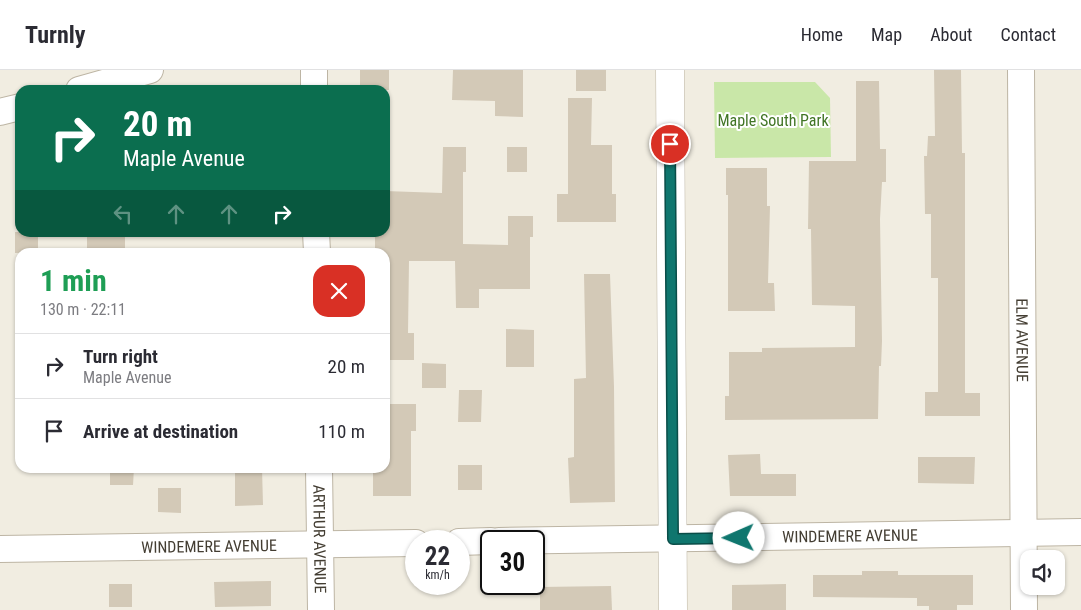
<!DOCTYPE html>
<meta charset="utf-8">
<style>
body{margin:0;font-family:"Roboto Condensed",sans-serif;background:#f2f2f3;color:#2b2b33;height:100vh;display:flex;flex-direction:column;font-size:19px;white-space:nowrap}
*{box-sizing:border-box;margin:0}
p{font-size:16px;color:#7c7c81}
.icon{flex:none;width:28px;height:28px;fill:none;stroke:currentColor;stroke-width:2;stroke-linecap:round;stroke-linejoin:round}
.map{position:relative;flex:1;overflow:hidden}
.details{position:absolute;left:15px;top:178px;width:375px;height:225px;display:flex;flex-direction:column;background:#fff;border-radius:15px;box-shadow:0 1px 4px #0004}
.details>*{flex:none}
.hud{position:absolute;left:15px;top:15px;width:375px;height:152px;border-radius:15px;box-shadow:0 1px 4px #0004;background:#0b6e4f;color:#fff;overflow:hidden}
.buttons{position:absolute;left:1020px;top:480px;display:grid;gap:10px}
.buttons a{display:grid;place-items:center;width:45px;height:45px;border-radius:10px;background:#fff;box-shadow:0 1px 4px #0004;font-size:25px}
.speed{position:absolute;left:405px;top:460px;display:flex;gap:10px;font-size:25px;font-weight:700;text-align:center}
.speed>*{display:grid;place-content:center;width:65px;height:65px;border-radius:50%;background:#fff;box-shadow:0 1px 4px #0004;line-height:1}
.speed small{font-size:12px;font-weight:400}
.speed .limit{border:2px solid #111;border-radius:8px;background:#fff;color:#111}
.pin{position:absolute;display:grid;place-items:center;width:42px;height:42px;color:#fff;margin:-21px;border:2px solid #fff;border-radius:50%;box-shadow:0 1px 5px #0007}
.me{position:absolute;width:55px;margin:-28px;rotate:269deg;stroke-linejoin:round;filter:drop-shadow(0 0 4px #0008)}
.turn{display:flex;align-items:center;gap:18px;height:105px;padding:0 25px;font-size:22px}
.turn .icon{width:65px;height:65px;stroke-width:2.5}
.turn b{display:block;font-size:35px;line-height:42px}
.lanes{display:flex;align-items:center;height:48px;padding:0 25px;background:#0003;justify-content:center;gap:25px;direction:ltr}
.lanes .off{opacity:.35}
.round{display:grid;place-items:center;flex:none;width:52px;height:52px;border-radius:15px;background:#f2f2f3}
.headline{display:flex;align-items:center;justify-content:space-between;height:85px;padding:0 25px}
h1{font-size:30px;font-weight:700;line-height:38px;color:#1e9e55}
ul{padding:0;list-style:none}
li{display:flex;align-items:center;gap:15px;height:65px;padding:0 25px;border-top:1px solid #e1e1e2}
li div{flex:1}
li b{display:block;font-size:19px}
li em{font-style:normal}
header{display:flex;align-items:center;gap:30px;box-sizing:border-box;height:70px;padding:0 25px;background:#fff;border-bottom:1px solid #e1e1e2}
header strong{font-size:24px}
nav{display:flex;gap:28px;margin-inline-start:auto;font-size:18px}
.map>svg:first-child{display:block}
.green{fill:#c9e7a8}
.building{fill:#d3c9b7}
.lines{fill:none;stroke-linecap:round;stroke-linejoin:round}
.minor-casing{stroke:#bdb5a4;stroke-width:28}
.tertiary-casing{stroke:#bdb5a4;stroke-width:29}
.minor{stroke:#fff;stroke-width:26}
.tertiary{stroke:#fff;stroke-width:28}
.route-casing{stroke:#0a4d48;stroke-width:12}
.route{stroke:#0f766e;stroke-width:9}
.labels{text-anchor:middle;stroke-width:4;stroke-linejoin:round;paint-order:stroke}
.park-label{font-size:16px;fill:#417525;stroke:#fff}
.street-label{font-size:16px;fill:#433d32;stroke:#fff}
</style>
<header>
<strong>Turnly</strong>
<nav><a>Home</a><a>Map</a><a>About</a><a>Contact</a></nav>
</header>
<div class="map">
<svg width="1081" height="540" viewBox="0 0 1081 540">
<rect width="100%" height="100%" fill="#f1ede1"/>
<polygon class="green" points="714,12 815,12 830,28 831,87 715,88"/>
<g class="building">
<rect x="360" y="0" width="29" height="20"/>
<polygon points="453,0 523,0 523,47 495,46 495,31 452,30"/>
<rect x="576" y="0" width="30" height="21"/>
<polygon points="934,0 961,0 962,83 965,83 965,323 980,323 980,346 925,346 925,322 938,322 938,208 931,208 931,144 925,144 924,86 927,86 928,66 935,66"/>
<polygon points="856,11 879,11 880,79 886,79 886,112 882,112 880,149 882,271 881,296 879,296 878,349 725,350 725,326 729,326 729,282 762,282 762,278 855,277 855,236 812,235 811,159 808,159 809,91 856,91"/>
<polygon points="568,28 592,28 591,75 612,75 612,124 616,124 616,152 557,152 557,124 568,124"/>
<polygon points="443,77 466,77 466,102 463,102 463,174 508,175 508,146 533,146 533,167 530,167 530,219 479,219 479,238 456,238 455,191 409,191 408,263 414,263 414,290 385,290 385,182 375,182 375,162 385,162 385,121 442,123"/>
<rect x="507" y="77" width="20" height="25"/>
<polygon points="726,98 767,98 767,136 770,136 768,213 774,213 775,241 728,241 728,125 726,125"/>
<polygon points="15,162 38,162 38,182 15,183"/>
<polygon points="87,162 125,162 125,182 87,181"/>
<polygon points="584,204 610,204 614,317 615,432 570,433 568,388 574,387 574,309 586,308"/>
<polygon points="506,259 534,260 534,297 506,297"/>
<polygon points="422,293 446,294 446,318 422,318"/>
<polygon points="459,320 482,320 481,352 458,352"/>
<polygon points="385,334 416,334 416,361 411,361 411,426 373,426 373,398 385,398"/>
<polygon points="760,384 761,404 796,404 796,426 730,426 728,385"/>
<polygon points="918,387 975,387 974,414 918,413"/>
<rect x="458" y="395" width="24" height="25"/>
<polygon points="110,398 134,398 133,415 110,415"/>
<polygon points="235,398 262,398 263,435 235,436"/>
<polygon points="158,418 181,418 181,443 158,442"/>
<polygon points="862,501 898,501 898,505 973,505 973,535 957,535 957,540 929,540 929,536 917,536 917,528 813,527 813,505 862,505"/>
<polygon points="271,511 271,536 215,537 214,512"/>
<rect x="109" y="514" width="23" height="23"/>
<polygon points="786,514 786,540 732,540 732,515"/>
<polygon points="611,516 612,540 540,540 540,517"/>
</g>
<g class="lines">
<g class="minor-casing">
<g id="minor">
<polyline points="314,0 314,20"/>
<path id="s1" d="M 1021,0 L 1024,540"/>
<polyline points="79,20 150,0"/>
<polyline points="0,42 20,37"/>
<polyline points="316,162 317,182"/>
<path id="s2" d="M 319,398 L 321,540"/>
<path id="s3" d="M 499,471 L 1081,462"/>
<polyline points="459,472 491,471"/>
<path id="s4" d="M 0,479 L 416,473"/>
</g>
</g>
<g class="tertiary-casing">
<polyline id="tertiary" points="670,0 673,540"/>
</g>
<use href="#minor" class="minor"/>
<use href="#tertiary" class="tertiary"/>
</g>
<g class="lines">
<g class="route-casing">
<polyline id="route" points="670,74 673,469 739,468"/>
</g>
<use href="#route" class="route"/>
</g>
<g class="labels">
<g class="park-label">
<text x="773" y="56">Maple South Park</text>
</g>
<g class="street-label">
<text dy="6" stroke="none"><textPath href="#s1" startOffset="270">ELM AVENUE</textPath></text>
<text dy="6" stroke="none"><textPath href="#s3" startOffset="351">WINDEMERE AVENUE</textPath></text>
<text dy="6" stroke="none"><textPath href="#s2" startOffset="71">ARTHUR AVENUE</textPath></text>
<text dy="6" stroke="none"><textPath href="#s4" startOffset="209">WINDEMERE AVENUE</textPath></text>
</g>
</g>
</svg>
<div class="buttons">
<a><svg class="icon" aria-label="sound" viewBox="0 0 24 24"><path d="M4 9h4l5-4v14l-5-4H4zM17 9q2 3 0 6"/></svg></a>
</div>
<div class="speed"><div>22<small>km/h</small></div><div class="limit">30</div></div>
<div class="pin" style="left:670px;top:74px;background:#d93025"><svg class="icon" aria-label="arrive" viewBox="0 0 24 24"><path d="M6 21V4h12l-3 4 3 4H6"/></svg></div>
<svg class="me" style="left:739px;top:468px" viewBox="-20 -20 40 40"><circle r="19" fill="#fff"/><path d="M0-13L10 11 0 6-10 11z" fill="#0f766e"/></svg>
<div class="hud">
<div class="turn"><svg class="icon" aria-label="right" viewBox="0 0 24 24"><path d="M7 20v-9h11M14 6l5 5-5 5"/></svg><div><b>20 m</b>Maple Avenue</div></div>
<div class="lanes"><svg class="icon off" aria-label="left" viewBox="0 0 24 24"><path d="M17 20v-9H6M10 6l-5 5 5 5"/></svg><svg class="icon off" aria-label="ahead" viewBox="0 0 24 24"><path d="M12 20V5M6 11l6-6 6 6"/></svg><svg class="icon off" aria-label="ahead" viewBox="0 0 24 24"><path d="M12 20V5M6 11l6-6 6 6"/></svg><svg class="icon" aria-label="right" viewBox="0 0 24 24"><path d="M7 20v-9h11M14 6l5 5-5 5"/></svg></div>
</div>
<section class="details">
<div class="headline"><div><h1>1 min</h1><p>130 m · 22:11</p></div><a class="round" style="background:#d93025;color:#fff"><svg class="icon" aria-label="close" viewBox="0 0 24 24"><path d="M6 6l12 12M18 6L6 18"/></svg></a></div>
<ul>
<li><svg class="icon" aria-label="right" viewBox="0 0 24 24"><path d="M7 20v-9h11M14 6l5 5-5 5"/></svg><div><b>Turn right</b><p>Maple Avenue</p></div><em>20 m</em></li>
<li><svg class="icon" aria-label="arrive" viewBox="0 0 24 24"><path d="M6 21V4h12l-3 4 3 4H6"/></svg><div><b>Arrive at destination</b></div><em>110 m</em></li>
</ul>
</section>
</div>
